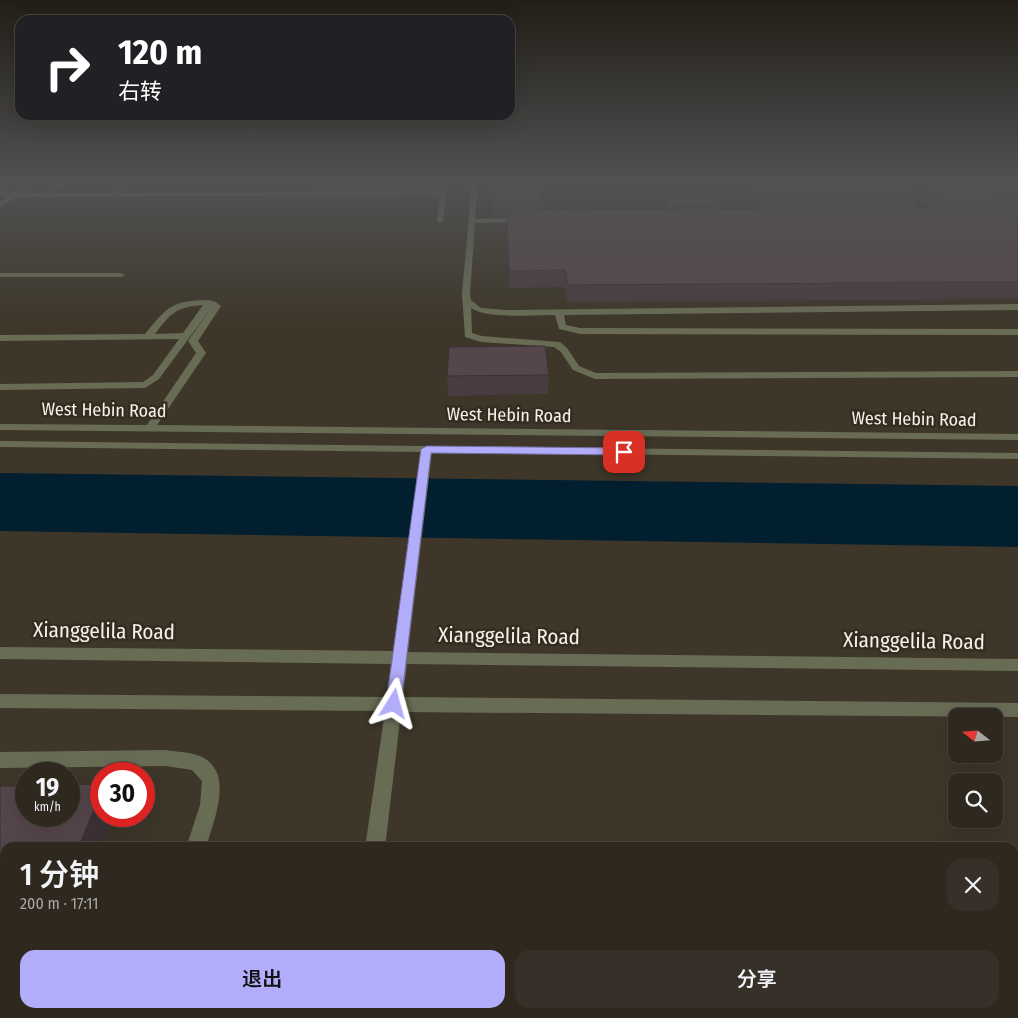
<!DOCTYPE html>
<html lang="zh">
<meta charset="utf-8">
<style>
body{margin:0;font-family:"Fira Sans Condensed","Noto Sans SC",sans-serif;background:#363028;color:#f1f3f6;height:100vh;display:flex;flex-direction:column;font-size:19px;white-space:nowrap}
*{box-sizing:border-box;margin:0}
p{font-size:16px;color:#a7a6a4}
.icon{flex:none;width:28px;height:28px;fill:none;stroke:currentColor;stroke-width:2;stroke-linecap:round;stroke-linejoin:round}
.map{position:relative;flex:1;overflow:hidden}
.sheet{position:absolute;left:0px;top:842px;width:1019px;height:176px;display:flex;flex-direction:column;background:#2e281f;border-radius:15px 15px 0 0;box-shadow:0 5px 20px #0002,0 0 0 1px #49443d}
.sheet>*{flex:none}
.banner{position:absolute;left:15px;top:15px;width:500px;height:105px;border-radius:15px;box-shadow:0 5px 20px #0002,0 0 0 1px #49443d;background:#202124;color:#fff;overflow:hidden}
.needle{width:32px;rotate:287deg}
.fabs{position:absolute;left:948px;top:708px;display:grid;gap:10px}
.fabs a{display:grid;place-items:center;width:55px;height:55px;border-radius:10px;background:#2e281f;box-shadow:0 5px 20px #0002,0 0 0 1px #49443d;font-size:25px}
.speed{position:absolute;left:15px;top:762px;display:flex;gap:10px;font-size:25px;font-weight:700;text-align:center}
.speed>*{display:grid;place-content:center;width:65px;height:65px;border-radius:50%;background:#2e281f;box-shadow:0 5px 20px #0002,0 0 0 1px #49443d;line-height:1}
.speed small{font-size:12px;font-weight:400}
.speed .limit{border:8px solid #d22;background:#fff;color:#111}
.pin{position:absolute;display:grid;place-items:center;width:42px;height:42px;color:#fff;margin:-21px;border-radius:10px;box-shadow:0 2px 8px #0006}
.me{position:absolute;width:55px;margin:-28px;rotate:8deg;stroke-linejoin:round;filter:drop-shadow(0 0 4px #0008)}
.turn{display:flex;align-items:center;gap:18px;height:105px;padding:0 20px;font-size:22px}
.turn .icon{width:65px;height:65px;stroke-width:2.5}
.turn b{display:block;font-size:35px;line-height:42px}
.round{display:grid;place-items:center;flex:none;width:52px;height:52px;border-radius:15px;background:#363028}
.overview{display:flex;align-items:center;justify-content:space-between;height:85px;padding:0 20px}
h1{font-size:30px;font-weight:600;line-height:38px}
.action{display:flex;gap:10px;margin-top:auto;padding:10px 20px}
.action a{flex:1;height:58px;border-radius:15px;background:#b1adfa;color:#111;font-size:20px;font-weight:600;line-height:58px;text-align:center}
.action a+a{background:#363028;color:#f1f3f6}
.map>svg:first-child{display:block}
.water{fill:#021f2f}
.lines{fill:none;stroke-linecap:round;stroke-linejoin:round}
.minor{fill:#696c55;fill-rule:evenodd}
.wall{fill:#493c41}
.shaded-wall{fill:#3c3135}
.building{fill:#55464c;stroke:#3c3135}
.route{fill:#b1adfa;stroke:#7370a2}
.labels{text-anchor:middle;stroke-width:5;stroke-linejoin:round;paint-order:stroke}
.street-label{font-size:18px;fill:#f6f1e9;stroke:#332c1f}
.near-street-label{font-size:21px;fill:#f6f1e9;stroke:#332c1f}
</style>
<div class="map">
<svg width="1018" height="1018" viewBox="0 0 1018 1018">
<rect width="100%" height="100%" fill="#3d3629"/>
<polygon class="water" points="0,473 1018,486 1018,547 0,531"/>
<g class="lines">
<g class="minor">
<polygon points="29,183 36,183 22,193 45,193 58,183 65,183 53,193 110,193 120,183 127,183 117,193 440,191 441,183 447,183 443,221 440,223 437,221 440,195 16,197 0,207 0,202 9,196 0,195 0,191 14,193"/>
<path d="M 472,183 L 478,183 L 475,219 L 524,218 L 527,220 L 524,222 L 475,223 L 470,294 L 471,300 L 481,308 L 507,310 L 1018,304 L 1018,310 L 564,315 L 566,325 L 580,328 L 1018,329 L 1018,335 L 580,334 L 559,329 L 555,315 C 536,315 486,319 471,308 L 472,333 L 482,336 L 560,342 L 567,348 L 579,366 L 596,373 L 1018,371 L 1018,377 L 595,379 L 573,370 L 561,352 L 554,347 L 481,342 L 465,337 L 462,294 Z"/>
<polygon points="0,273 121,273 125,275 121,277 0,277"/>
<path d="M 208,300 L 216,302 L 221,306 L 198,341 L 206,353 L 157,425 L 1018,434 L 1018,440 L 0,430 L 0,424 L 147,425 L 196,353 L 188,341 L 212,307 L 159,379 L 145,388 L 0,390 L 0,384 L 143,382 L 153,375 L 179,339 L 0,341 L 0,335 L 145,334 C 168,306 171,301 208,300 ZM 203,305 L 183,333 L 155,334 C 171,313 176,307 203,305 Z"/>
<polygon points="0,441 1018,453 1018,459 432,452 408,652 1018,659 1018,671 407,664 403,697 1018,703 1018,717 401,712 385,848 365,848 385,711 0,708 0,694 386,697 391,664 0,659 0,647 393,651 421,452 0,447"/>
<path d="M 166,750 C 177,752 190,752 200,756 C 236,772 213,821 206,848 L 186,848 L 200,805 L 202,781 L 192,770 L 166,766 L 0,768 L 0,752 Z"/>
<polygon points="134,1014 156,1014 155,1018 133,1018"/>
<rect x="353" y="1014" width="22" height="4"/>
</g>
</g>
<g class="wall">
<polygon points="618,183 1018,183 1018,185 620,188"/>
<polygon points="1018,186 1018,299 567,302 565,287 509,288 507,216 494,216 493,201 543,201 543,210 668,210 666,205 667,198 720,203 719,209 759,209 753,202 756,188 919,197 915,208 931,208 922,202 927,187"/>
<polygon points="549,375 548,394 448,396 447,376"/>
</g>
<g class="shaded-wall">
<polygon points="101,793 101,816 115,816 102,848 78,848"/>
<polygon points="6,1014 35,1014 33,1018 4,1018"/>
</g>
<g class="building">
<polygon points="494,183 541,183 543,201 493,201"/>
<polygon points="903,186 919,197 766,199 756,188"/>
<polygon points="1018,186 1018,199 946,200 927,187"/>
<polygon points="667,198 716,198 720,203 670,204"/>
<polygon points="1018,208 1018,282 568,285 565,270 509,271 507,210"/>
<polygon points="545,346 549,375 447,376 449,347"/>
<polygon points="101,784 101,793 78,848 5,848 5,1014 6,1014 4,1018 0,1018 0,786 26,786 26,816 69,816 69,785"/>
</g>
<linearGradient id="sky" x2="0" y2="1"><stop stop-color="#221e17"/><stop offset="0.56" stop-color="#515254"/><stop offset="1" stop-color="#515254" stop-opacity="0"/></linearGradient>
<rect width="1018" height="326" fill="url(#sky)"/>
<polygon class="route" points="427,446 624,448 629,452 624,455 431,453 401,704 399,709 394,711 389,709 386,704 421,449"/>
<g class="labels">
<g class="street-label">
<text transform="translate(104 410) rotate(1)" y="6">West Hebin Road</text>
<text transform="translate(509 415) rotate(1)" y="6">West Hebin Road</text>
<text transform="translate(914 419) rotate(1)" y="6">West Hebin Road</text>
</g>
<g class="near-street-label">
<text transform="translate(104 631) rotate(1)" y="7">Xianggelila Road</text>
<text transform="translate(509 636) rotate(1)" y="7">Xianggelila Road</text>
<text transform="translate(914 641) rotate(1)" y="7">Xianggelila Road</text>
</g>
</g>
</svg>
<div class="fabs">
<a><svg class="needle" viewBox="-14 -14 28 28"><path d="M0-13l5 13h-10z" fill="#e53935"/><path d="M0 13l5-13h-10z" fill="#a7a6a4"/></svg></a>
<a><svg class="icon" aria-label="search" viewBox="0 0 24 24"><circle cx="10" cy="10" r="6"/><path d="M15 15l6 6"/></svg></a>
</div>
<div class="speed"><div>19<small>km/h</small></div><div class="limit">30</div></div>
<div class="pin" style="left:624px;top:452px;background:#d93025"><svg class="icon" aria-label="arrive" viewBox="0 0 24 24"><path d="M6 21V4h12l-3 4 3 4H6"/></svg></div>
<svg class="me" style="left:394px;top:704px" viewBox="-20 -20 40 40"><path d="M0-17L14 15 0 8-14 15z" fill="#b1adfa" stroke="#fff" stroke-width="4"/></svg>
<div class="banner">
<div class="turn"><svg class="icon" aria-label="right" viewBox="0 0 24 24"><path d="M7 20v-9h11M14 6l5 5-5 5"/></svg><div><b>120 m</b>右转</div></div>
</div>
<section class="sheet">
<div class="overview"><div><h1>1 分钟</h1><p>200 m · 17:11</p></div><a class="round"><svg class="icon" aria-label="close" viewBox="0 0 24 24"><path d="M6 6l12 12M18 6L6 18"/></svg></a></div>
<div class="action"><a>退出</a><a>分享</a></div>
</section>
</div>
